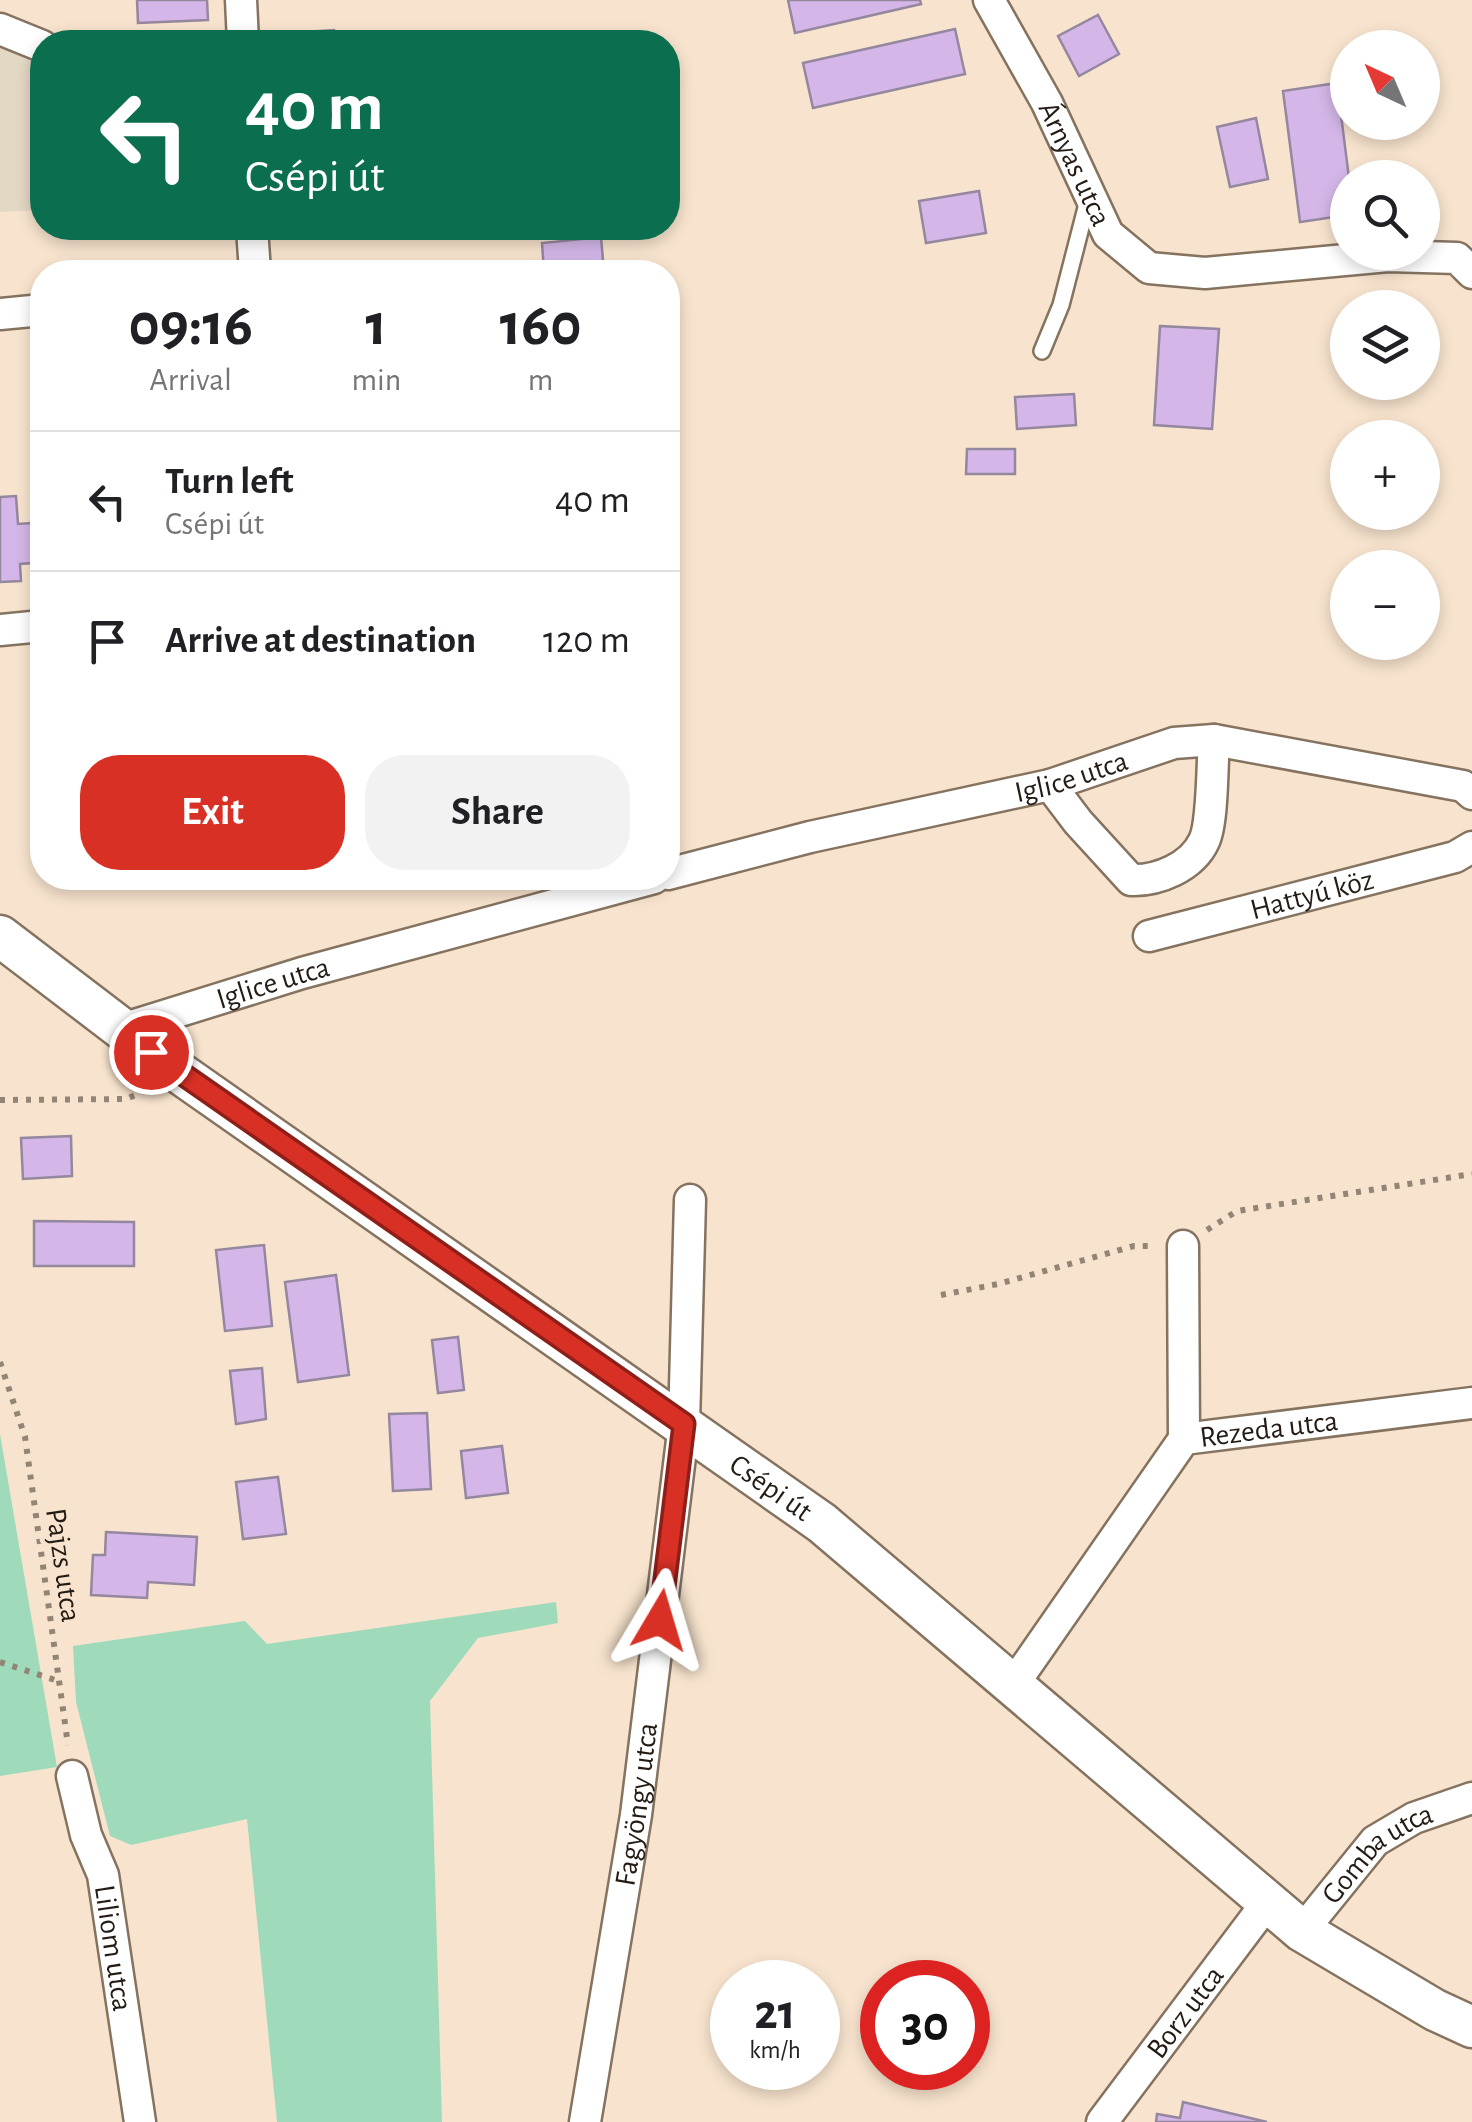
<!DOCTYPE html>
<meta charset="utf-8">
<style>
body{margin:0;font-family:"Alegreya Sans",sans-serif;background:#f2f2f2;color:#202124;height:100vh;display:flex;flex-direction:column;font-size:38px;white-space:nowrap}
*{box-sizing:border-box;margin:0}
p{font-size:32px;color:#757577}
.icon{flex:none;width:55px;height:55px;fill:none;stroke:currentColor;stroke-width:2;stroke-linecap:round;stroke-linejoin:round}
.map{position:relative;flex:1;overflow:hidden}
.panel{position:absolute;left:30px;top:260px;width:650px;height:630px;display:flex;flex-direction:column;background:#fff;border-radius:40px;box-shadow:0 5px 15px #0003}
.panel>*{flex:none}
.guide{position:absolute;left:30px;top:30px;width:650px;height:210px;border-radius:40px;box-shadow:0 5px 15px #0003;background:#0b6e4f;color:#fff;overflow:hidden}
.needle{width:65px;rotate:316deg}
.buttons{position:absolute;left:1330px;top:30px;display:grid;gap:20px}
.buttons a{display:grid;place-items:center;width:110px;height:110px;border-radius:50%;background:#fff;box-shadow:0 5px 15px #0003;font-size:50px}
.speed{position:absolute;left:710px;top:1960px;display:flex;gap:20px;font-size:50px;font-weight:700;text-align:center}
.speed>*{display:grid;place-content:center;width:130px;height:130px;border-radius:50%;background:#fff;box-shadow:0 5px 15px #0003;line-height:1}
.speed small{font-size:25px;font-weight:400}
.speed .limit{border:15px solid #d22;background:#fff;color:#111}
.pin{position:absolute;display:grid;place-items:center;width:85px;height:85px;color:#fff;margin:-42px;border:5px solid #fff;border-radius:50%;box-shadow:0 2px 10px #0007}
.me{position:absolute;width:110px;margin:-55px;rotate:7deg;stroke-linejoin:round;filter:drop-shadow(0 0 8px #0008)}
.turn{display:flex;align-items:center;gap:35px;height:210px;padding:0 50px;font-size:45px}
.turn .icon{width:130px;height:130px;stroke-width:2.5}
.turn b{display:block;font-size:70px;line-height:85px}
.eta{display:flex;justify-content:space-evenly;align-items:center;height:170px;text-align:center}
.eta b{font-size:60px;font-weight:700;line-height:70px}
.action{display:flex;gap:20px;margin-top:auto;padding:20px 50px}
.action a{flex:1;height:115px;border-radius:40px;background:#d93025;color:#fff;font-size:40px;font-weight:700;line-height:115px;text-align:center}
.action a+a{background:#f2f2f2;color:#202124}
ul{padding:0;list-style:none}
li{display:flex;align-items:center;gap:30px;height:140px;padding:0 50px;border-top:2px solid #e0e0e0}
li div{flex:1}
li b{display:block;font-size:38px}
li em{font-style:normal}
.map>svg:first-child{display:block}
.education{fill:#e3d8c4}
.green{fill:#9fdabb}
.building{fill:#d4b7e8;stroke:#94879e;stroke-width:2.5}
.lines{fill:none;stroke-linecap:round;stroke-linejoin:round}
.lane-casing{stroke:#857360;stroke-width:20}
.street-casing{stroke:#857360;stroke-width:35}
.secondary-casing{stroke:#857360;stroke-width:45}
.path{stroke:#938575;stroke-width:6;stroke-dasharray:5 8;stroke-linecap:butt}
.lane{stroke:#fff;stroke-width:15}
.street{stroke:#fff;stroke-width:30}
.secondary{stroke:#fff;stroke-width:40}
.route-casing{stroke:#8d1f18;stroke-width:25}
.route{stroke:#d93025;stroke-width:18}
.labels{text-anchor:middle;stroke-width:9;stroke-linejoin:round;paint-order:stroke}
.street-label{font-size:30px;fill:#241c14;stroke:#f8e4ce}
</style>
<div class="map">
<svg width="1472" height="2122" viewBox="0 0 1472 2122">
<rect width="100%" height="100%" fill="#f8e4ce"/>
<polygon class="education" points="0,46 42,64 42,210 0,212"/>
<g class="green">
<polygon points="0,1434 57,1767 0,1776"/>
<polygon points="556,1602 558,1623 478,1638 430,1701 442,2122 277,2122 247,1819 131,1845 110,1836 76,1702 73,1646 245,1621 267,1644"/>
</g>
<g class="building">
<polygon points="137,0 207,0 208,20 138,23"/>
<polygon points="788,0 920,0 921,4 795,33"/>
<polygon points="1098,15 1119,54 1079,76 1058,36"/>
<polygon points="955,29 965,74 813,108 803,63"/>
<polygon points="334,30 335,42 289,42 289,33"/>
<polygon points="1337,83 1349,178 1348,215 1300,222 1283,91"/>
<polygon points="1256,118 1268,179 1230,187 1217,127"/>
<polygon points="979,191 986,233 926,243 919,201"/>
<polygon points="601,237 604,272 544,272 542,243"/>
<polygon points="1160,326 1219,329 1212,429 1154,425"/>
<polygon points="1074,394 1076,425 1017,429 1015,397"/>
<polygon points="967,449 1015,449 1015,474 966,474"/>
<polygon points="16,496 18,524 31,523 33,563 20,564 21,581 0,582 0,497"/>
<polygon points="71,1136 72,1176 23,1179 21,1138"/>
<polygon points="34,1221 134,1222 134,1266 34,1266"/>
<polygon points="264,1245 272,1326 225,1331 216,1250"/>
<polygon points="336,1275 349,1375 298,1382 285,1282"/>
<polygon points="458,1337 464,1390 438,1393 432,1340"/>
<polygon points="262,1368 266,1419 236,1424 230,1371"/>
<polygon points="427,1413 431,1489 393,1491 389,1414"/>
<polygon points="502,1446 508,1493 466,1498 461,1451"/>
<polygon points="278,1477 286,1534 243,1539 236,1482"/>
<polygon points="106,1532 197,1537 194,1585 148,1582 147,1598 91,1595 93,1555 105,1555"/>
<polygon points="1183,2102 1267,2122 1156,2122 1157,2114 1180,2118"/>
</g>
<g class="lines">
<g class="lane-casing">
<polyline id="lane" points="1042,351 1061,305 1088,200"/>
</g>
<g class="street-casing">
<g id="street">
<polyline points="241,0 243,42"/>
<path id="s1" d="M 989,0 L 1047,103 L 1108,234 L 1149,268 L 1205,273 L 1388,256 L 1457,258 L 1472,273"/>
<polyline points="0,29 42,46"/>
<polyline points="252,228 255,272"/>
<polyline points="0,314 42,310"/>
<polyline points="0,630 42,626"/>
<path d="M 1050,785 L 1078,822 L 1131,880 C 1158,881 1192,867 1204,841 C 1213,823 1212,763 1214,740"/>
<path id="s2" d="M 668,874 L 810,837 L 1050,785 L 1174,743 L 1214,740 L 1463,786 L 1472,794"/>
<path id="s3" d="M 1149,936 L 1455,857 L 1472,847"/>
<path id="s4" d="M 122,1029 L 302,973 L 654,878"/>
<polyline points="1183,1246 1184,1439"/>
<path id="s5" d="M 1013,1685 L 1184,1439 L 1472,1403"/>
<path id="s6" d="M 72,1776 L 86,1835 L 103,1875 L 140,2122"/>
<path id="s7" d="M 1302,1931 L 1375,1841 L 1414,1818 L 1472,1798"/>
<path id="s8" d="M 585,2122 L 636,1815 L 684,1424 L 690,1200"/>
<path id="s9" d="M 1102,2122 L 1266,1904"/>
</g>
</g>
<g class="secondary-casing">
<g id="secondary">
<path id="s10" d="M 0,936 L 181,1074 L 822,1523 L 1302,1931 L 1435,2010 L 1472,2027"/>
</g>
</g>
<g class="path">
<polyline points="0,1100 126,1099 142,1092"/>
<polyline points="1207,1230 1237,1211 1472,1174"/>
<polyline points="941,1295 998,1284 1134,1246 1154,1246"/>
<polyline points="0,1362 25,1437 68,1745"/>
<polyline points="0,1662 58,1681"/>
</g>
<use href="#lane" class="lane"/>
<use href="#street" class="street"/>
<use href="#secondary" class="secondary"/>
</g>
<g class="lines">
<g class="route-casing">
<polyline id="route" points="151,1052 684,1424 660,1620"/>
</g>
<use href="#route" class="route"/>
</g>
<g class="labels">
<g class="street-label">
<text dy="10" stroke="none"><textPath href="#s1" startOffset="185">Árnyas utca</textPath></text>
<text dy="10" stroke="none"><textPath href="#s2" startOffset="415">Iglice utca</textPath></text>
<text dy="10" stroke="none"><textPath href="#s3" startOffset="168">Hattyú köz</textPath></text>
<text dy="10" stroke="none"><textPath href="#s4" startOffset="158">Iglice utca</textPath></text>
<text dy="10" stroke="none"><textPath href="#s5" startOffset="385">Rezeda utca</textPath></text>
<text dy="10" stroke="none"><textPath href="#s10" startOffset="948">Csépi út</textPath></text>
<text transform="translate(64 1565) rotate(82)" y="10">Pajzs utca</text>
<text dy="10" stroke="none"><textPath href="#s8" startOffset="322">Fagyöngy utca</textPath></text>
<text dy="10" stroke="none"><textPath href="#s7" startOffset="110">Gomba utca</textPath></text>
<text dy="10" stroke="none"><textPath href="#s6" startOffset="178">Liliom utca</textPath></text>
<text dy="10" stroke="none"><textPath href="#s9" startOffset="138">Borz utca</textPath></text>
</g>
</g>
</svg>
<div class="buttons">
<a><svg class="needle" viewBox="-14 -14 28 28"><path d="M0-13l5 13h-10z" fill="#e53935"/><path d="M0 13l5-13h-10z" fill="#757577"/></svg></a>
<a><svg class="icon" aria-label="search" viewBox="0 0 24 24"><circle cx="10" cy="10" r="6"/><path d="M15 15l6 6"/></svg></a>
<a><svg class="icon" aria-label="layers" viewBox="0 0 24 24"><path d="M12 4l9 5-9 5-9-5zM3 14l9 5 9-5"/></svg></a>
<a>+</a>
<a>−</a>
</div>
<div class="speed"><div>21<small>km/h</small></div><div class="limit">30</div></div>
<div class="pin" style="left:151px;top:1052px;background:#d93025"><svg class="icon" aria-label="arrive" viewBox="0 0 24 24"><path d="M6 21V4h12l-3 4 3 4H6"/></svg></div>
<svg class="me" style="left:660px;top:1620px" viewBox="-20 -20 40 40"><path d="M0-17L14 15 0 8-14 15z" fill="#d93025" stroke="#fff" stroke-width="4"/></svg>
<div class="guide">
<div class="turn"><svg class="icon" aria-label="left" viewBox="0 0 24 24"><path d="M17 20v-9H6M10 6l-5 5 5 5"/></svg><div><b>40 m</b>Csépi út</div></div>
</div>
<section class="panel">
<div class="eta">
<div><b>09:16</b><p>Arrival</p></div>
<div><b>1</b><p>min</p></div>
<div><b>160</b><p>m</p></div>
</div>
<ul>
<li><svg class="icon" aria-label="left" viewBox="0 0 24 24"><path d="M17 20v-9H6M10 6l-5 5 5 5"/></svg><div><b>Turn left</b><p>Csépi út</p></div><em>40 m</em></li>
<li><svg class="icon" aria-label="arrive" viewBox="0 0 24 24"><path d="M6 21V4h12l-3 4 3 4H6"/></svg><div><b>Arrive at destination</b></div><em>120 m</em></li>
</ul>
<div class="action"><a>Exit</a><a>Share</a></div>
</section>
</div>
